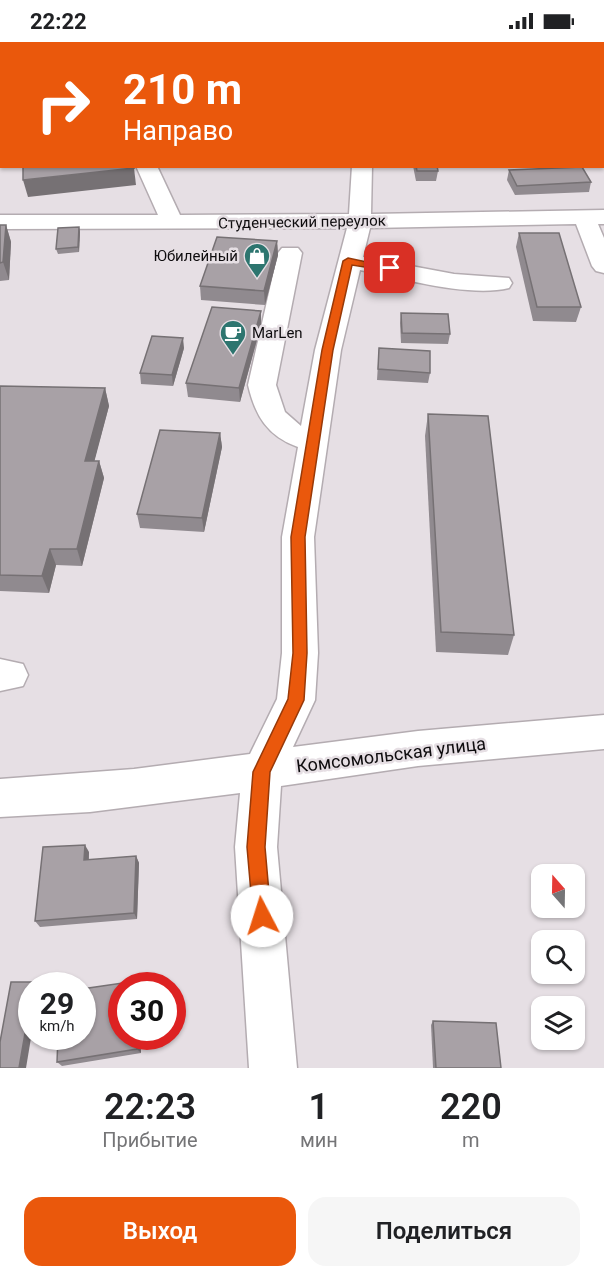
<!DOCTYPE html>
<html lang="ru">
<meta charset="utf-8">
<style>
body{margin:0;font-family:Roboto,sans-serif;background:#f6f6f6;color:#202124;height:100vh;display:flex;flex-direction:column;font-size:22px;white-space:nowrap}
*{box-sizing:border-box;margin:0}
p{font-size:20px;color:#757577}
.icon{flex:none;width:33px;height:33px;fill:none;stroke:currentColor;stroke-width:2;stroke-linecap:round;stroke-linejoin:round}
.map{position:relative;height:1026px;overflow:hidden}
.side{display:flex;flex-direction:column;background:#fff;flex:1}
.side>*{flex:none}
.hud{position:absolute;left:0px;top:0px;width:604px;height:126px;box-shadow:0 2px 4px #0004;background:#ea580c;color:#fff;overflow:hidden}
.needle{width:39px;rotate:340deg}
.buttons{position:absolute;left:531px;top:822px;display:grid;gap:12px}
.buttons a{display:grid;place-items:center;width:54px;height:54px;border-radius:12px;background:#fff;box-shadow:0 2px 4px #0004;font-size:30px}
.speed{position:absolute;left:18px;top:930px;display:flex;gap:12px;font-size:30px;font-weight:700;text-align:center}
.speed>*{display:grid;place-content:center;width:78px;height:78px;border-radius:50%;background:#fff;box-shadow:0 2px 4px #0004;line-height:1}
.speed small{font-size:15px;font-weight:400}
.speed .limit{border:9px solid #d22;background:#fff;color:#111}
.pin{position:absolute;display:grid;place-items:center;width:51px;height:51px;color:#fff;margin:-26px;border-radius:12px;box-shadow:0 3px 9px #0006}
.me{position:absolute;width:66px;margin:-33px;rotate:355deg;stroke-linejoin:round;filter:drop-shadow(0 0 4px #0008)}
.turn{display:flex;align-items:center;gap:21px;height:126px;padding:0 24px;font-size:27px}
.turn .icon{width:78px;height:78px;stroke-width:2.5}
.turn b{display:block;font-size:42px;line-height:51px}
.eta{display:flex;justify-content:space-evenly;align-items:center;height:102px;text-align:center}
.eta b{font-size:36px;font-weight:600;line-height:42px}
.action{display:flex;gap:12px;margin-top:auto;padding:12px 24px}
.action a{flex:1;height:69px;border-radius:18px;background:#ea580c;color:#fff;font-size:24px;font-weight:600;line-height:69px;text-align:center}
.action a+a{background:#f6f6f6;color:#202124}
.status{display:flex;justify-content:space-between;align-items:center;height:42px;padding:0 30px;background:#fff;direction:ltr}
.status svg{height:16px;fill:currentColor}
.map>svg:first-child{display:block}
.lines{fill:none;stroke-linecap:round;stroke-linejoin:round}
.minor-casing{stroke:#b4acb1;stroke-width:3}
.minor{fill:#fff;fill-rule:evenodd}
.wall{fill:#908a8f}
.shaded-wall{fill:#767174}
.building{fill:#a8a1a6;stroke:#767174;stroke-width:1.5}
.route{fill:#ea580c;stroke:#983908;stroke-width:1.5}
.labels{text-anchor:middle;stroke-width:5;stroke-linejoin:round;paint-order:stroke}
.far-street-label{font-size:15px;fill:#0e0c0e;stroke:#e6dfe4}
.far-poi-label{font-size:15px;fill:#0e0c0e;stroke:#e6dfe4;text-anchor:end}
.street-label{font-size:18px;fill:#0e0c0e;stroke:#e6dfe4}
</style>
<div class="status"><b>22:22</b><svg viewBox="0 0 49 12"><path d="M0 12V9h3v3zM5 12V6h3v6zM10 12V3h3v9zM15 12V0h3v12zM26 1h20v11H26zM47 4h2v5h-2z"/></svg></div>
<div class="map">
<svg width="604" height="1026" viewBox="0 0 604 1026">
<rect width="100%" height="100%" fill="#e6dfe4"/>
<g class="lines">
<g class="minor-casing">
<g id="minor">
<rect x="347" y="0" width="18" height="2"/>
<path d="M 136,124 L 157,124 L 180,173 L 349,172 L 352,124 L 372,124 L 371,172 L 604,168 L 604,182 L 598,182 L 604,196 L 604,231 L 596,229 L 592,224 L 576,182 L 370,186 L 363,215 L 454,232 L 509,236 L 512,241 L 509,246 C 469,256 401,236 360,228 L 341,308 L 314,495 L 318,611 L 315,658 L 293,705 L 418,689 L 604,673 L 604,707 L 418,724 L 281,744 L 277,805 L 297,1026 L 249,1026 L 235,805 L 240,751 L 90,770 L 0,775 L 0,737 L 134,727 L 250,712 L 277,657 L 282,611 L 282,495 L 298,405 C 267,394 255,373 248,343 L 278,211 L 282,206 L 298,206 L 302,211 L 276,343 L 285,370 L 301,384 L 315,308 L 347,186 L 0,187 L 0,173 L 158,173 Z"/>
<polygon points="0,617 23,622 28,633 23,644 0,649"/>
</g>
</g>
<use href="#minor" class="minor"/>
</g>
<g class="wall">
<polygon points="413,124 437,124 438,129 436,139 416,139"/>
<polygon points="509,128 591,140 589,150 515,153 507,138"/>
<polygon points="0,183 6,183 11,200 9,238 0,239"/>
<polygon points="79,185 80,190 79,210 58,212 56,207"/>
<polygon points="519,191 581,265 576,280 533,279 516,205"/>
<polygon points="277,199 278,213 265,263 201,258 200,244"/>
<polygon points="401,271 450,292 448,302 401,301 400,281"/>
<polygon points="261,283 240,360 188,355 186,341"/>
<polygon points="184,306 173,344 141,342 140,331"/>
<polygon points="379,306 430,331 428,341 377,338"/>
<polygon points="0,344 105,346 109,364 94,419 99,419 104,436 82,524 56,523 49,551 0,549"/>
<polygon points="428,372 514,593 508,613 436,610 425,394"/>
<polygon points="220,391 222,405 204,490 140,486 137,472"/>
<polygon points="89,810 89,818 136,814 139,821 137,877 40,885 35,879"/>
<polygon points="433,979 501,1026 433,1026 431,983"/>
<polygon points="122,994 140,994 141,1011 62,1024 57,1020"/>
</g>
<g class="shaded-wall">
<polygon points="27,0 49,0 44,2 28,2"/>
<polygon points="92,0 103,0 96,2 92,2"/>
<polygon points="134,126 136,143 28,155 23,138"/>
<polygon points="6,183 11,200 9,238 3,220"/>
<polygon points="79,185 80,190 79,210 78,205"/>
<polygon points="277,199 278,213 265,263 264,249"/>
<polygon points="261,269 261,283 240,360 239,346"/>
<polygon points="183,296 184,306 173,344 172,333"/>
<polygon points="105,346 109,364 90,436 85,419"/>
<polygon points="220,391 222,405 204,490 202,476"/>
<polygon points="99,419 104,436 82,524 77,507"/>
<polygon points="50,507 56,523 49,551 42,534"/>
<polygon points="85,803 89,810 88,825 84,818"/>
<polygon points="136,814 139,821 137,877 134,871"/>
<polygon points="32,951 32,990 26,1026 19,1026"/>
<polygon points="137,994 140,994 141,1011 137,1007"/>
</g>
<g class="building">
<rect x="269" y="0" width="52" height="2"/>
<rect x="389" y="0" width="23" height="2"/>
<polygon points="23,124 133,124 134,126 23,138"/>
<polygon points="416,124 437,124 438,129 417,129"/>
<polygon points="582,125 591,140 517,144 509,128"/>
<polygon points="0,183 6,183 3,220 0,221"/>
<polygon points="79,185 78,205 56,207 58,186"/>
<polygon points="519,191 559,191 581,265 537,265"/>
<polygon points="217,195 277,199 264,249 200,244"/>
<polygon points="212,265 261,269 239,346 186,341"/>
<polygon points="401,271 448,272 450,292 402,291"/>
<polygon points="152,294 183,296 172,333 140,331"/>
<polygon points="379,306 430,309 430,331 378,327"/>
<polygon points="0,344 105,346 85,419 99,419 77,507 50,507 42,534 0,533"/>
<polygon points="428,372 488,374 514,593 441,590"/>
<polygon points="160,388 220,391 202,476 137,472"/>
<polygon points="85,803 84,818 136,814 134,871 35,879 43,805"/>
<polygon points="136,939 136,944 122,944 122,994 137,994 137,1007 57,1020 58,994 82,994 82,947"/>
<polygon points="11,940 33,940 33,944 32,944 32,951 19,1026 0,1026 0,1000"/>
<polygon points="433,979 496,981 501,1026 436,1026"/>
</g>
<polygon class="route" points="348,216 395,226 390,229 352,223 333,308 305,495 307,611 304,658 270,730 265,805 271,874 268,881 262,883 255,881 253,874 247,805 253,730 288,657 293,611 291,495 322,308 343,219"/>
<defs>
<g id="shop-pin" transform="scale(1.35)"><path d="M0 17L-7.5 6A9.5 9.5 0 1 1 7.5 6Z" fill="#2d756f" stroke="#e6dfe4"/><path d="M-5-2.5h2.3a2.7 3.5 0 0 1 5.4 0H5L5.5 6h-11ZM-1.5-2.5h3a1.5 2.3 0 0 0-3 0Z" fill="#fff"/></g>
<g id="cafe-pin" transform="scale(1.35)"><path d="M0 17L-7.5 6A9.5 9.5 0 1 1 7.5 6Z" fill="#2d756f" stroke="#e6dfe4"/><path d="M-5.5-4.5H6V0H3Q3 3.5 0 3.5H-2.5Q-5.5 3.5-5.5 0ZM3-3.2v2h1.7v-2ZM-6 4.5H4V6H-6Z" fill="#fff"/></g>
</defs>
<g fill-rule="evenodd">
<use href="#shop-pin" x="257" y="214"/>
<use href="#cafe-pin" x="233" y="291"/>
</g>
<g class="labels">
<g class="far-street-label">
<text transform="translate(302 180) rotate(-1)" y="5">Студенческий переулок</text>
</g>
<g class="far-poi-label">
<text x="238" y="219">Юбилейный</text>
<text x="252" y="296" text-anchor="start">MarLen</text>
</g>
<g class="street-label">
<text transform="translate(391 713) rotate(-7)" y="6">Комсомольская улица</text>
</g>
</g>
</svg>
<div class="buttons">
<a><svg class="needle" viewBox="-14 -14 28 28"><path d="M0-13l5 13h-10z" fill="#e53935"/><path d="M0 13l5-13h-10z" fill="#757577"/></svg></a>
<a><svg class="icon" aria-label="search" viewBox="0 0 24 24"><circle cx="10" cy="10" r="6"/><path d="M15 15l6 6"/></svg></a>
<a><svg class="icon" aria-label="layers" viewBox="0 0 24 24"><path d="M12 4l9 5-9 5-9-5zM3 14l9 5 9-5"/></svg></a>
</div>
<div class="speed"><div>29<small>km/h</small></div><div class="limit">30</div></div>
<div class="pin" style="left:390px;top:226px;background:#d93025"><svg class="icon" aria-label="arrive" viewBox="0 0 24 24"><path d="M6 21V4h12l-3 4 3 4H6"/></svg></div>
<svg class="me" style="left:262px;top:874px" viewBox="-20 -20 40 40"><circle r="19" fill="#fff"/><path d="M0-13L10 11 0 6-10 11z" fill="#ea580c"/></svg>
<div class="hud">
<div class="turn"><svg class="icon" aria-label="right" viewBox="0 0 24 24"><path d="M7 20v-9h11M14 6l5 5-5 5"/></svg><div><b>210 m</b>Направо</div></div>
</div>
</div>
<section class="side">
<div class="eta">
<div><b>22:23</b><p>Прибытие</p></div>
<div><b>1</b><p>мин</p></div>
<div><b>220</b><p>m</p></div>
</div>
<div class="action"><a>Выход</a><a>Поделиться</a></div>
</section>
